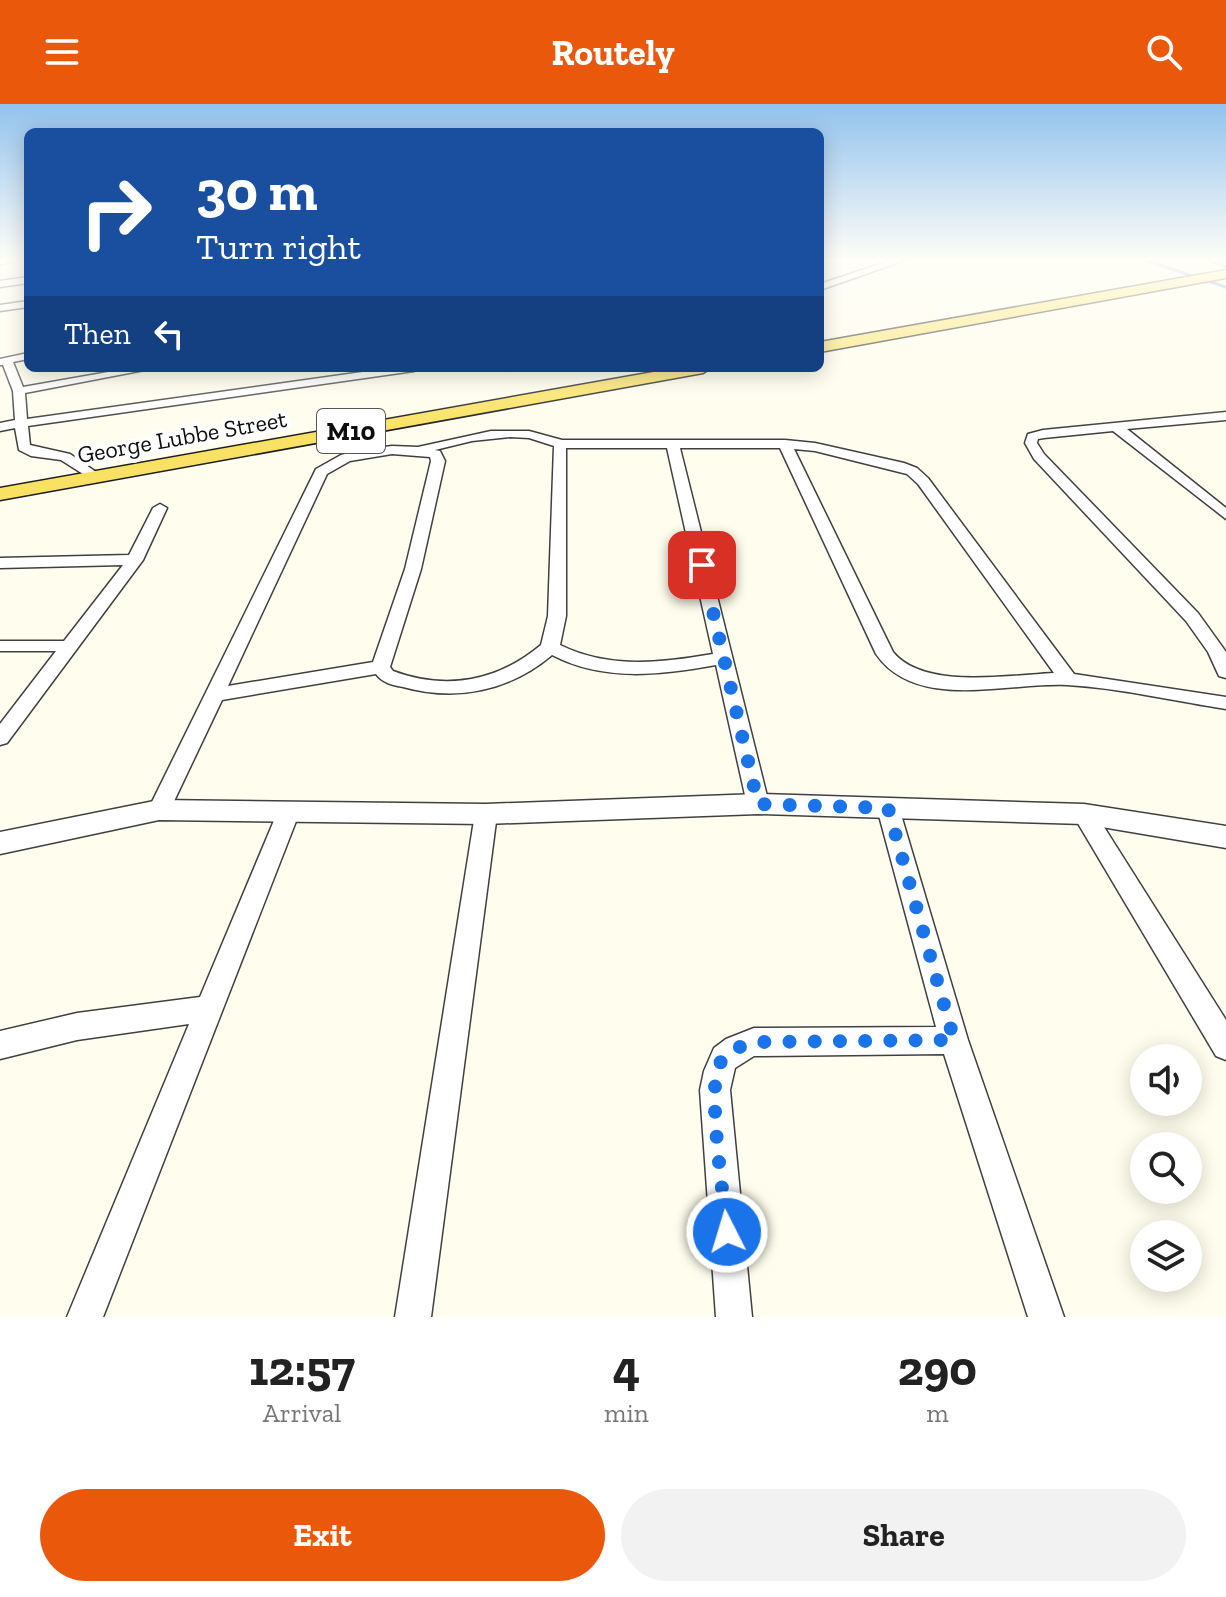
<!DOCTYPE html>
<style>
body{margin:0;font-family:"Zilla Slab",serif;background:#f2f2f2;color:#222;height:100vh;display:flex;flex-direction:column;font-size:30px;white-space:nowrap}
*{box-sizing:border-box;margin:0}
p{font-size:26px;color:#767676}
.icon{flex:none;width:44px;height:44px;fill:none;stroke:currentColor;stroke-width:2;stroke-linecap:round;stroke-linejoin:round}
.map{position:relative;height:1213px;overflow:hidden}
.sheet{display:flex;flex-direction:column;background:#fff;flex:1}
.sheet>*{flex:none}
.guide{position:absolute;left:24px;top:24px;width:800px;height:244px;border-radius:12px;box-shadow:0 4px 20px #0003;background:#1a4fa0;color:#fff;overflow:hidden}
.buttons{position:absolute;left:1130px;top:940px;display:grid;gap:16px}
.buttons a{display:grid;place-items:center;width:72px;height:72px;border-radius:50%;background:#fff;box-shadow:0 4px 20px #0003;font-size:40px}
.pin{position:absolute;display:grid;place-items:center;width:68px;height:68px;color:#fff;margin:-34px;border-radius:16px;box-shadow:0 4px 12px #0006}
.me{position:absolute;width:88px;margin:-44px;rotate:355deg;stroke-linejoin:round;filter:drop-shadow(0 0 6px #0008)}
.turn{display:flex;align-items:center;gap:28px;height:168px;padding:0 40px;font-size:36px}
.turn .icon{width:104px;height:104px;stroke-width:2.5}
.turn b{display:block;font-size:56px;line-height:68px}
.then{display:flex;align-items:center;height:76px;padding:0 40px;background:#0003;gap:16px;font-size:30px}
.eta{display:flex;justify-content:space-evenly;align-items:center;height:136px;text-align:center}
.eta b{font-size:48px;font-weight:800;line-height:56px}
.button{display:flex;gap:16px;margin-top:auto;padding:16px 40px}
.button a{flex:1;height:92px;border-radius:48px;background:#ea580c;color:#fff;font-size:32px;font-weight:800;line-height:92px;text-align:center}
.button a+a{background:#f2f2f2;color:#222}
header{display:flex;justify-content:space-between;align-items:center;height:104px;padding:0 40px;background:#ea580c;color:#fff;font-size:36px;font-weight:800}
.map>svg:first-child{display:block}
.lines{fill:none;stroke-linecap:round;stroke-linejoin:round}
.stream{stroke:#3885ce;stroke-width:3}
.minor-casing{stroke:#404040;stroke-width:3}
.tertiary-casing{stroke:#404040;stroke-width:3}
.secondary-casing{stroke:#2f2f2f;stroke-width:3}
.primary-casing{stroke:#1e1e1e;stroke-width:3}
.minor{fill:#fff;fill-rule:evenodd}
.tertiary{fill:#fff;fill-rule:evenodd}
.secondary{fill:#fffda8;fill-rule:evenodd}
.primary{fill:#f9e263;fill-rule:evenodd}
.route{stroke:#1a73e8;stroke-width:14;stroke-dasharray:0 25.2}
.labels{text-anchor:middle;stroke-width:8;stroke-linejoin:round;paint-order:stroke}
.far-street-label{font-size:24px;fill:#0d0d0d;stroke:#fff}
.shield{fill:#fff;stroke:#565656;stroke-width:2}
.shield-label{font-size:26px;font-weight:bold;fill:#0d0d0d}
</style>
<header><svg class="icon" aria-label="menu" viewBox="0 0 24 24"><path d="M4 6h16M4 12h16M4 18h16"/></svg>Routely<svg class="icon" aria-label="search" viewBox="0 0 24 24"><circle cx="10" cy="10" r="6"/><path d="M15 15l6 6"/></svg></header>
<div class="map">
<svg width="1226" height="1213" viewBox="0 0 1226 1213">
<rect width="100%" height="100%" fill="#fffded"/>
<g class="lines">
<polyline class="stream" points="1142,155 1226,183"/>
<g class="minor-casing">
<g id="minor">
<polygon points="26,155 0,160 0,156"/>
<polygon points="895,155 908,155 820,186 820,180"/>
<polygon points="28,173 28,179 0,183 0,177"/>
<polygon points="28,197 28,203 0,207 0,201"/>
<polygon points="28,249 28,255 13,258 23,283 131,264 155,264 25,289 27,315 391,264 419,264 414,267 28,322 30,341 70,350 99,370 99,376 94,377 61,356 31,352 19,346 15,324 0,327 0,319 15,316 13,287 3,261 0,261 0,255"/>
<polygon points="1226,308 1226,316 1127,325 1226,404 1226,415 1113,327 1044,334 1038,335 1037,339 1044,350 1198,509 1226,548 1226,574 1219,572 1208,548 1186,517 1034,355 1025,339 1028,330 1043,326"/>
<path d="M 491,327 L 529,327 L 562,336 L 785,336 L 815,339 L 904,359 L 917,364 L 928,374 L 1074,570 L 1226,593 L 1226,605 C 1174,597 1120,584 1067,581 C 1007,578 916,608 876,550 L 780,344 L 680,344 L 769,700 L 766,706 L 758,708 L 750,706 L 747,700 L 716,561 C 660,571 604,578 552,551 C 509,587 457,598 403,583 C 393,581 382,579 376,570 L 222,596 L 167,712 L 159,714 L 151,712 L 148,706 L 316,365 L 341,351 L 360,346 L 392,342 L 418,343 ZM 510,333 L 529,334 L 554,342 L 548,512 L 541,541 C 498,577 447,587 393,567 L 390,563 L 421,465 L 445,357 L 440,347 L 435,346 L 472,337 ZM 566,344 L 667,344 L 713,550 C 660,559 609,565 560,541 L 566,512 ZM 794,345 L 815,347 L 907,370 L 918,380 L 1054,569 C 1009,571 924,586 893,548 ZM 392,350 L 430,353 L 431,357 L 405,465 L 373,558 L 228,582 L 327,370 L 350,357 Z"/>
<polygon points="160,400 167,404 143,456 7,639 0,641 0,620 56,547 0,547 0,537 64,537 123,461 0,464 0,454 129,451 153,404"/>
<polygon points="888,696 896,698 899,704 968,936 1064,1213 1028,1213 944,950 754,952 735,964 730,986 752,1213 716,1213 700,986 704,967 714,944 726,935 754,924 936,923 877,704 880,698"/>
<polygon points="289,699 297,701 300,707 103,1213 67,1213 189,920 77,936 0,955 0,927 77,909 200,893 278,707 281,701"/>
<polygon points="486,701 494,704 497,710 431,1213 395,1213 475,710 478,704"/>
<polygon points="1084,701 1092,704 1226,916 1226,956 1216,952 1076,716 1073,710 1076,704"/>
</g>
</g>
<g class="tertiary-casing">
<polygon id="tertiary" points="758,690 1084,700 1226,722 1226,744 1084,720 758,710 486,720 159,716 0,750 0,728 159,696 486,700"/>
</g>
<g class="secondary-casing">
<polygon id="secondary" points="1209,155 1226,155 1226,162 1210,157"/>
</g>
<g class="primary-casing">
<g id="primary">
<polygon points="1226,166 1226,174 820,248 820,238"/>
<polygon points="676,264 711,264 703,269 0,396 0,384"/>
</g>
</g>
<use href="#minor" class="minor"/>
<use href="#tertiary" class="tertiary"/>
<use href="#secondary" class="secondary"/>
<use href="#primary" class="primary"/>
</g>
<linearGradient id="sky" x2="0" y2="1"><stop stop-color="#92c2ee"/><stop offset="0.48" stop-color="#fffef7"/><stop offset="1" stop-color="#fffef7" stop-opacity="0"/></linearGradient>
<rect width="1226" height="325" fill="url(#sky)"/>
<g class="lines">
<path class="route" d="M 702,461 L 758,700 L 888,704 L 954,936 L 754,938 C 739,943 727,946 719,961 C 707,986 724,1095 727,1128"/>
</g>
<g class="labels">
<g class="far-street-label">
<text transform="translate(182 333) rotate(-10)" y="8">George Lubbe Street</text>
</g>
<rect class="shield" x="317" y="305" width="68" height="44" rx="6"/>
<g class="shield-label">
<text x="351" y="336">M10</text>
</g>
</g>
</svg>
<div class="buttons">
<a><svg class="icon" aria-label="sound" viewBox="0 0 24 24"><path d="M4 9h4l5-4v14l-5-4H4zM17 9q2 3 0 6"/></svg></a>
<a><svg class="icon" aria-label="search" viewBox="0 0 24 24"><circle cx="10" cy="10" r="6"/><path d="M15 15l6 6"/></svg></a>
<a><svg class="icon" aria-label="layers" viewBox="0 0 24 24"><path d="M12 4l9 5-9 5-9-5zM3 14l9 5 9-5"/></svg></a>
</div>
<div class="pin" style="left:702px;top:461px;background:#d93025"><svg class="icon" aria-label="arrive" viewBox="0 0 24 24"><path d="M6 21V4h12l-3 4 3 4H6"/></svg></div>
<svg class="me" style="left:727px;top:1128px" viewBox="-20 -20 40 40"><circle r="17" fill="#1a73e8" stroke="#fff" stroke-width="3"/><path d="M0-11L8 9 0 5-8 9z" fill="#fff"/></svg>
<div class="guide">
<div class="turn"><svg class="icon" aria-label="right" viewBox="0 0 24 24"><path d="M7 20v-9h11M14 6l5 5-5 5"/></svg><div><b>30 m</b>Turn right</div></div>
<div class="then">Then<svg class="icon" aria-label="left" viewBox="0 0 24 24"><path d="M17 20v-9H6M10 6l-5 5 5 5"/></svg></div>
</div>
</div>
<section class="sheet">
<div class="eta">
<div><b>12:57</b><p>Arrival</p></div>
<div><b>4</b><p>min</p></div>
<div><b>290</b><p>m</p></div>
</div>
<div class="button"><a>Exit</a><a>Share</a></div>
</section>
